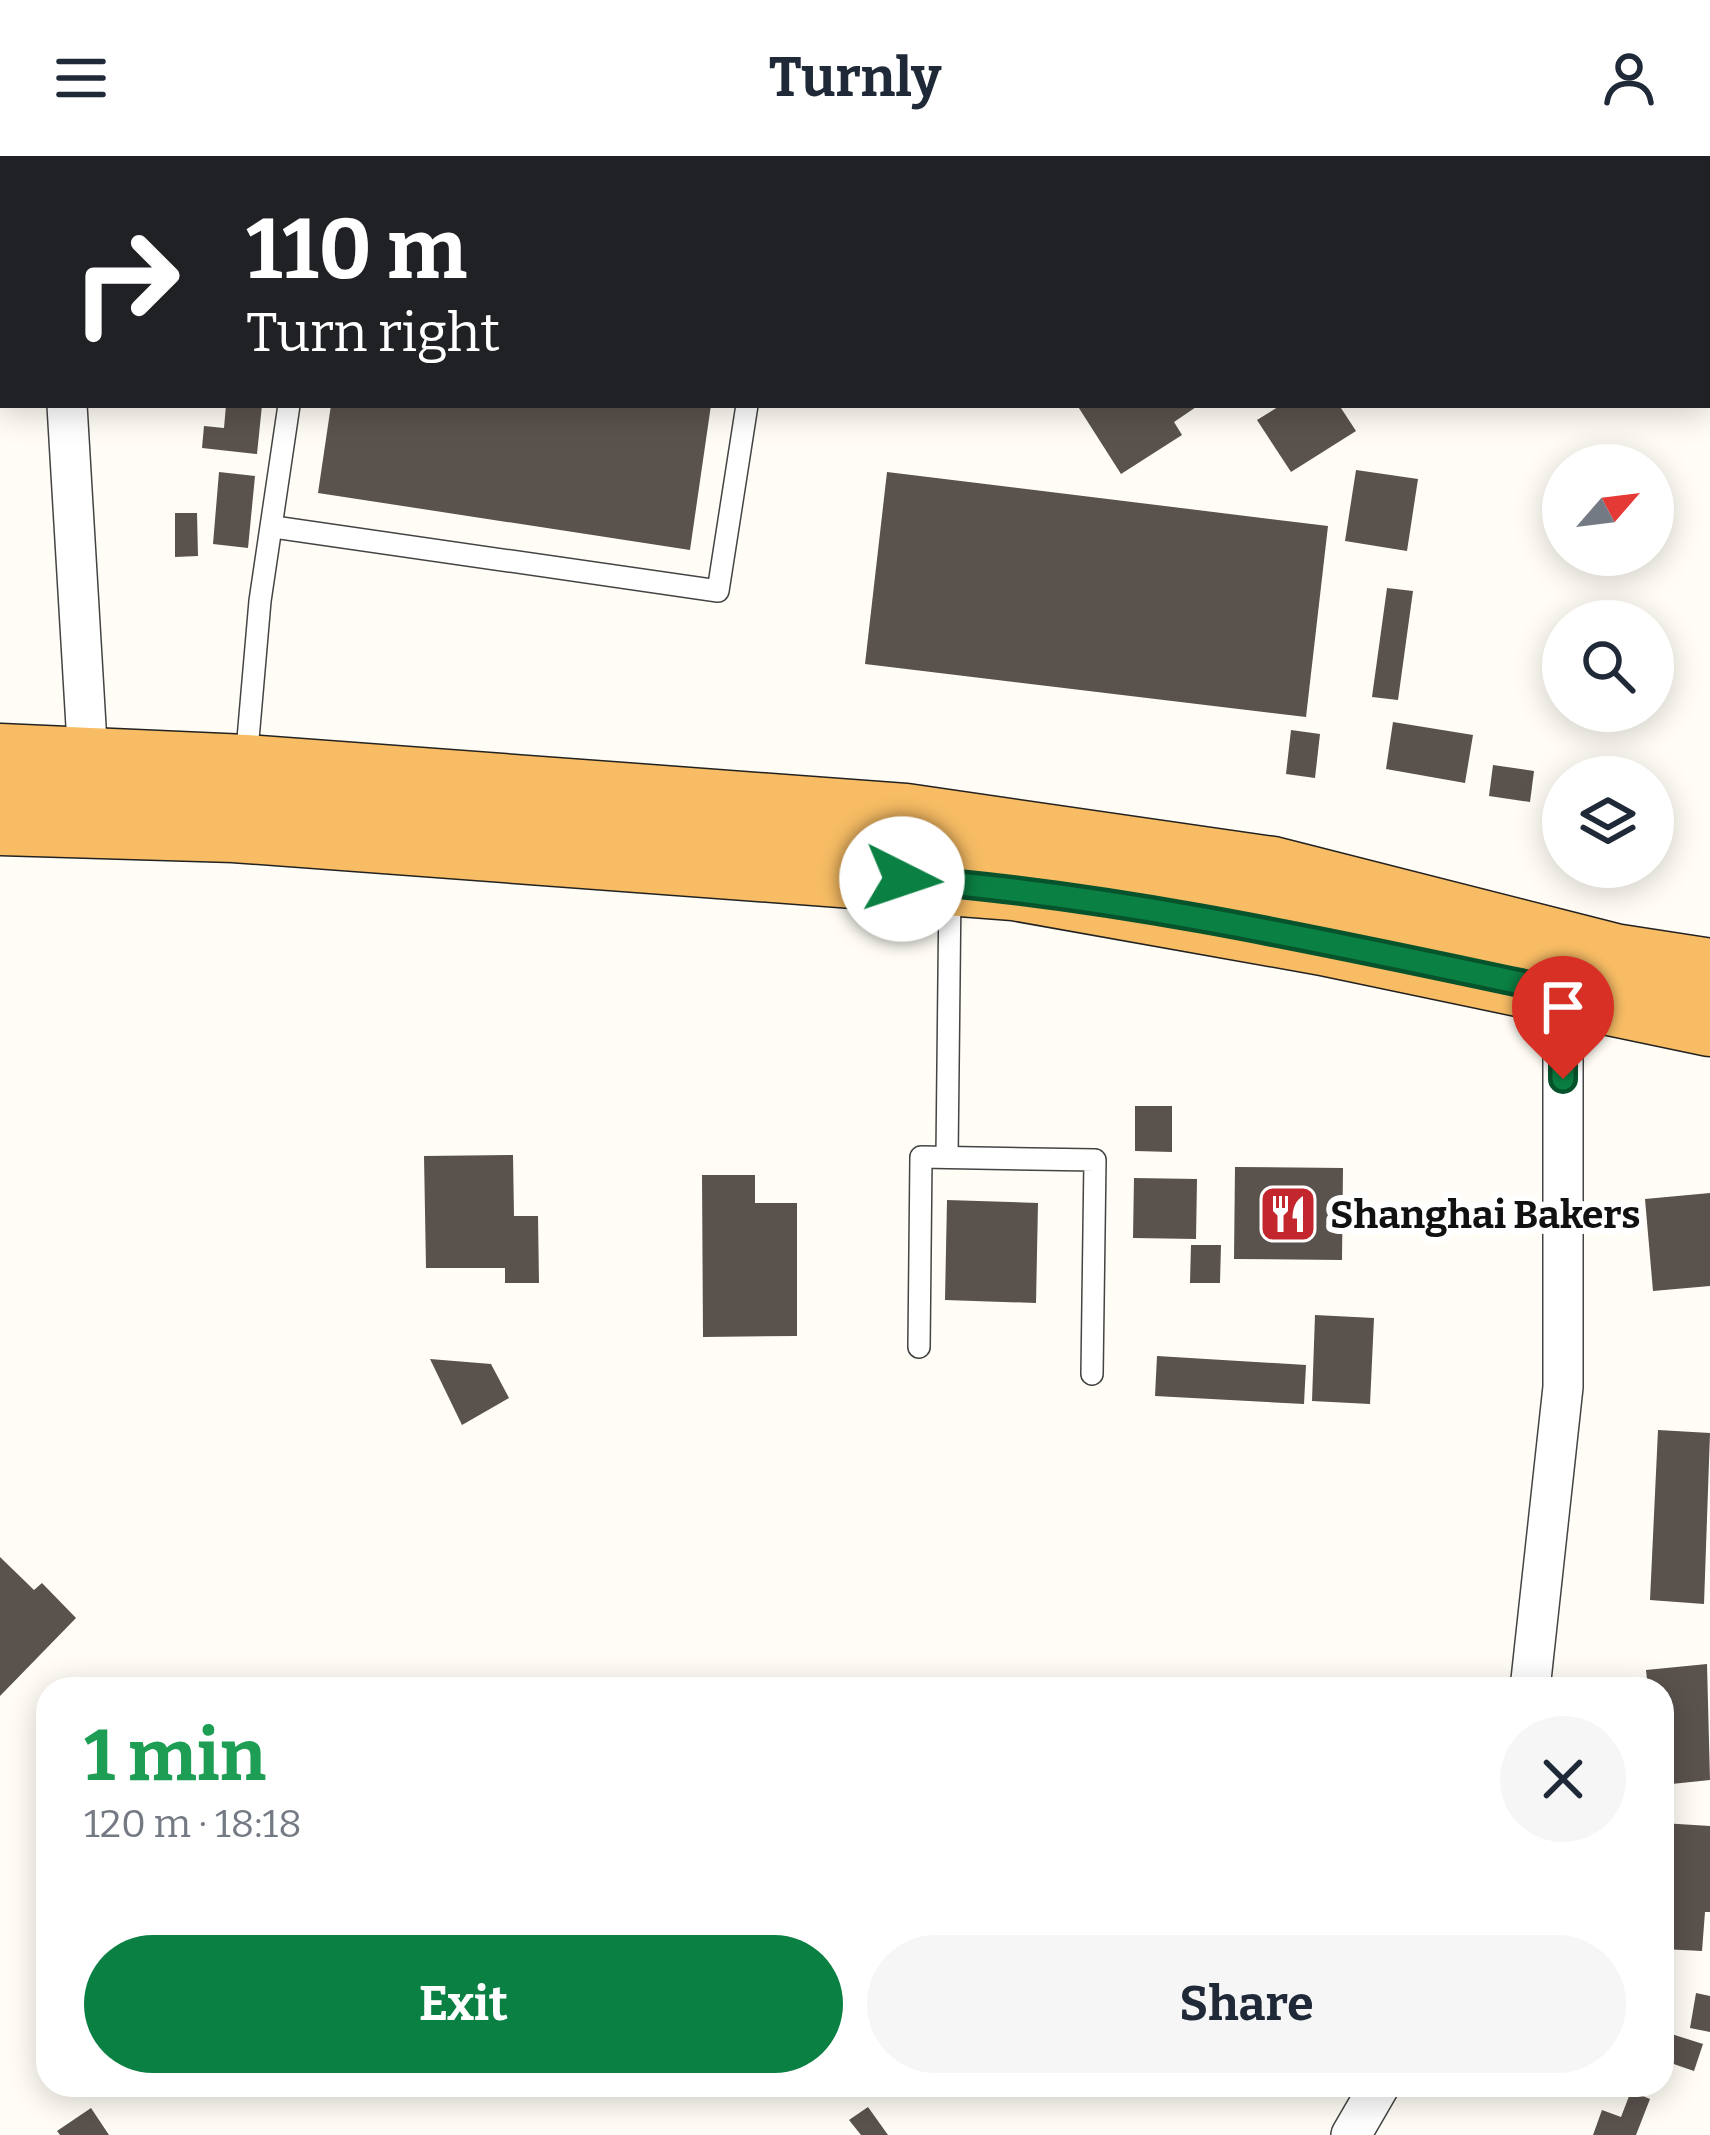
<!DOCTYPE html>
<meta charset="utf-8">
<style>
body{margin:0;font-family:Bitter,serif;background:#f6f6f7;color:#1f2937;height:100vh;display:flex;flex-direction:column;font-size:45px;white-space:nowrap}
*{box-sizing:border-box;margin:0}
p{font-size:39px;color:#747a83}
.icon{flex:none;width:66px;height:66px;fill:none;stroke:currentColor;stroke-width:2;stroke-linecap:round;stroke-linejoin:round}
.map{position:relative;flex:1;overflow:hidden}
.panel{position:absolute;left:36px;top:1521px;width:1638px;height:420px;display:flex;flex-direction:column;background:#fff;border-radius:36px;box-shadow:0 6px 30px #0003}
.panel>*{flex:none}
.hud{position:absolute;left:0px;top:0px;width:1710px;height:252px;box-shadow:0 6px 30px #0003;background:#202124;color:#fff;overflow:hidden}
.needle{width:78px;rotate:62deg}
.tools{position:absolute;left:1542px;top:288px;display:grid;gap:24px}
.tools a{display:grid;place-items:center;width:132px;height:132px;border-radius:50%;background:#fff;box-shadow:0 6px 30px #0003;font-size:60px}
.pin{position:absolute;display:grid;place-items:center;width:102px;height:102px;color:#fff;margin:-123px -51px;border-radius:50% 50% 50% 0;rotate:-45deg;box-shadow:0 0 12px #0007}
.pin .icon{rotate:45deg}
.me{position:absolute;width:132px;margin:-66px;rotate:94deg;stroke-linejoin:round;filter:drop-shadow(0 0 9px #0008)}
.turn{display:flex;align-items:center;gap:42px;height:252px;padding:0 48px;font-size:54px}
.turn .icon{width:156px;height:156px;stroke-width:2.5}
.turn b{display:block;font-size:84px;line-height:102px}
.round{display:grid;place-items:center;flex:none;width:126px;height:126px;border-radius:63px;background:#f6f6f7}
.overview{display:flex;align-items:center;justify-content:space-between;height:204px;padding:0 48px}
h1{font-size:72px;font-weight:700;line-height:90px;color:#1e9e55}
.cta{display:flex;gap:24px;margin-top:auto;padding:24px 48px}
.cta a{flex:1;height:138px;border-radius:72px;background:#0b8043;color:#fff;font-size:48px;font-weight:700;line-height:138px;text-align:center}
.cta a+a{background:#f6f6f7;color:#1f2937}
header{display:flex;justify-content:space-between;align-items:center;height:156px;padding:0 48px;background:#fff;font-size:54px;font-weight:700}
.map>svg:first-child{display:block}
.building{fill:#5a524d}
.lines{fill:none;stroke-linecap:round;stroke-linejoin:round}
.service-casing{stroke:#444;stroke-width:24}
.minor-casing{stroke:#444;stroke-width:42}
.trunk-casing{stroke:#222;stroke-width:69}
.service{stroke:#fff;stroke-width:21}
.minor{stroke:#fff;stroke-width:39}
.trunk{stroke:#f7bc64;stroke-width:66}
.route-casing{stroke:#07532c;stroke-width:30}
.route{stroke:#0b8043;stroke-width:21}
.labels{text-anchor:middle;stroke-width:12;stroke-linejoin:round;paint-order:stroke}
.poi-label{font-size:39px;font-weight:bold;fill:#111;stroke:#fff;text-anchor:start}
</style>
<header><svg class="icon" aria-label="menu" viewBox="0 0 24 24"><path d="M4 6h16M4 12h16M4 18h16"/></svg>Turnly<svg class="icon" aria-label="person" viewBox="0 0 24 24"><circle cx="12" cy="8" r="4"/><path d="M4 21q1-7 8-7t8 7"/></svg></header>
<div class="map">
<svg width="1710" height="1979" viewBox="0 0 1710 1979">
<rect width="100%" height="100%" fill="#fffdf5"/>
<g class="building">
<polygon points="226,249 262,249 257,298 202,292 204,270 224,272"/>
<polygon points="331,249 711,249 690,394 318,337"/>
<polygon points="1077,249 1199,249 1174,266 1182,279 1121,318"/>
<polygon points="1281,249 1339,249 1356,275 1291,316 1257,264"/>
<polygon points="1356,314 1418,323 1407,395 1345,385"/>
<polygon points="219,316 255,320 248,392 213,388"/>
<polygon points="887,316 1328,370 1306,561 865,508"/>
<polygon points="175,357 197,357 198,400 175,401"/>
<polygon points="1387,432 1413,435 1398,544 1372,541"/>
<polygon points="1393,566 1473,579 1465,627 1386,613"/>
<polygon points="1291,574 1320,578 1315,622 1286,618"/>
<polygon points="1493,609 1534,615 1530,646 1489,640"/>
<polygon points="1135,950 1172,950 1172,996 1135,995"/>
<polygon points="513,999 514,1060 538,1060 539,1127 505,1127 505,1112 426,1112 424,1000"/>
<polygon points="1235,1011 1343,1012 1342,1104 1234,1103"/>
<polygon points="702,1019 755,1019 755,1047 797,1047 797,1180 703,1181"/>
<polygon points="1134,1022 1197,1023 1196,1083 1133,1082"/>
<polygon points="1710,1037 1710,1130 1653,1135 1645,1043"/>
<polygon points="947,1044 1038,1047 1036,1147 945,1144"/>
<polygon points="1191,1089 1221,1089 1220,1127 1190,1127"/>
<polygon points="1315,1159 1374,1162 1370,1248 1312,1245"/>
<polygon points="1157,1200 1306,1209 1304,1248 1155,1240"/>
<polygon points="430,1203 491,1208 509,1242 462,1269"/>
<polygon points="1658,1274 1710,1277 1704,1448 1650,1444"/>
<polygon points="0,1401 34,1434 42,1427 76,1462 0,1540"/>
<polygon points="1707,1508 1710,1624 1662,1629 1662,1533 1648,1533 1646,1514"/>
<polygon points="1662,1667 1710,1670 1710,1756 1705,1756 1702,1795 1662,1793"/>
<polygon points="1696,1837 1710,1840 1710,1876 1690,1872"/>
<polygon points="1662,1875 1703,1888 1694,1915 1662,1904"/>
<polygon points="1631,1935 1650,1943 1636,1979 1593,1979 1602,1954 1621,1961"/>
<polygon points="868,1951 888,1979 861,1979 849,1964"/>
<polygon points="91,1952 109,1979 60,1979 57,1975"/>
</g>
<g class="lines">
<g class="service-casing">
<g id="service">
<polyline points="527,0 545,3"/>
<polyline points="320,3 321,0"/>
<polyline points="274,371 718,435 747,249"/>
<polyline points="246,606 260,445 289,249"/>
<polyline points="947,1001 950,732"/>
<polyline points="919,1191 921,1001 1095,1004 1092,1218"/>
</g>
</g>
<g class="minor-casing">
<g id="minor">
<polyline points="50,0 51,3"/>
<polyline points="67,249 88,604"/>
<polyline points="1530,1533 1563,1231 1563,835"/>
<polyline points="1351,1979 1380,1929"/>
</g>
</g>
<g class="trunk-casing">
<g id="trunk">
<polyline points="0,601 246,612 905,661 1272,714 1614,801 1710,816"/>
<polyline points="0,666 234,673 1014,731 1323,786 1710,867"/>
</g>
</g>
<use href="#service" class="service"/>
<use href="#minor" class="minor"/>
<use href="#trunk" class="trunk"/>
</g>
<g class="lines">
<g class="route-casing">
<path id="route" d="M 902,723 C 1126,740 1344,790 1563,836 L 1563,923"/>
</g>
<use href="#route" class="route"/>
</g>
<defs>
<g id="restaurant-square" transform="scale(3)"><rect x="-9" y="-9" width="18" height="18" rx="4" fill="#c4262e" stroke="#fff"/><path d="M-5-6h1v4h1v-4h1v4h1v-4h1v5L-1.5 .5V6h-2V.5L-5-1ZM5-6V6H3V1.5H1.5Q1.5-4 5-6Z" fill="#fff"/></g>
</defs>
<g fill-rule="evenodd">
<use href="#restaurant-square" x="1288" y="1058"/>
</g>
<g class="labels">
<g class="poi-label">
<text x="1330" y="1072">Shanghai Bakers</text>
</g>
</g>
</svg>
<div class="tools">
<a><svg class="needle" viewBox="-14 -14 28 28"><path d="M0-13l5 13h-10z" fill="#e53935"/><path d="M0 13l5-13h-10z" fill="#747a83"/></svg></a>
<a><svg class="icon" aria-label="search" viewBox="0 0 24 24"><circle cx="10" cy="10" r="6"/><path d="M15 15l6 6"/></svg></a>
<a><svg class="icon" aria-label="layers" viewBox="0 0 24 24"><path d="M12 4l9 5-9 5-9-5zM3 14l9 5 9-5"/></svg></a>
</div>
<div class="pin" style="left:1563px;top:923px;background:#d93025"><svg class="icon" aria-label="arrive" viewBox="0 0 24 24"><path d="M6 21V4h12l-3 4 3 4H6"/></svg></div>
<svg class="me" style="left:902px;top:723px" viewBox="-20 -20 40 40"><circle r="19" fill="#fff"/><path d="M0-13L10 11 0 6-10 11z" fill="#0b8043"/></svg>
<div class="hud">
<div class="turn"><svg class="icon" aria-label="right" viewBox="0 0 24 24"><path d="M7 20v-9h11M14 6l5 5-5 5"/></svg><div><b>110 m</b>Turn right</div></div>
</div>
<section class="panel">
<div class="overview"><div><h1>1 min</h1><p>120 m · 18:18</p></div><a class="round"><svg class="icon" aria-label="close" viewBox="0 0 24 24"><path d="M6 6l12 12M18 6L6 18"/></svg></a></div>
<div class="cta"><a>Exit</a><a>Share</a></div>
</section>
</div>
